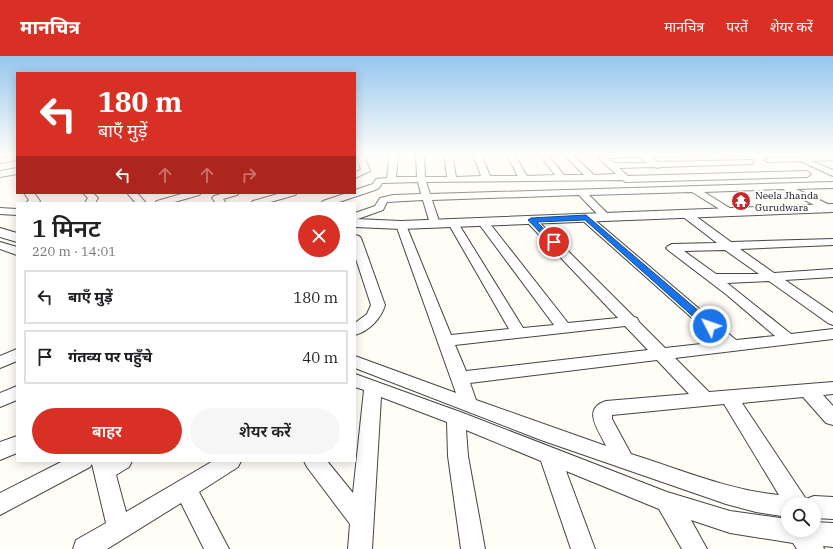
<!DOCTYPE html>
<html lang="hi">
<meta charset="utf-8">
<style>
body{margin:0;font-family:"IBM Plex Serif","Noto Sans Devanagari",serif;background:#f6f6f6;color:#202124;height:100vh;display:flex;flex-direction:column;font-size:15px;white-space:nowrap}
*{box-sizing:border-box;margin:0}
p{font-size:13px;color:#757577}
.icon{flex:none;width:22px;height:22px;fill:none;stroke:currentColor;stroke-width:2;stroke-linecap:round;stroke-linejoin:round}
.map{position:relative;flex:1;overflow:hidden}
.sheet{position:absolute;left:16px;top:146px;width:340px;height:260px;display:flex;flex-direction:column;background:#fff;border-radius:0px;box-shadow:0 2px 10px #0003}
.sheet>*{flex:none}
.banner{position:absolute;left:16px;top:16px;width:340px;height:122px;border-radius:0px;box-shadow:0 2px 10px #0003;background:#d93025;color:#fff;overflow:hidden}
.tools{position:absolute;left:781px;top:441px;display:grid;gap:8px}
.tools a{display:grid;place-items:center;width:40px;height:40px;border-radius:50%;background:#fff;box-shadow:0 2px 10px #0003;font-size:20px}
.pin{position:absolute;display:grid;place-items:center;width:34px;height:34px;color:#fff;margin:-17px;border:2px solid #fff;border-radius:50%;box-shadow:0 1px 4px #0007}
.me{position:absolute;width:44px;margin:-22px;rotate:311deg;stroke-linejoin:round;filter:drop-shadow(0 0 3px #0008)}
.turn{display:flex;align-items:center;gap:14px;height:84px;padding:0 16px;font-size:18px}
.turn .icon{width:52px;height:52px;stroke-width:2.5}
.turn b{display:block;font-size:28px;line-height:34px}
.lanes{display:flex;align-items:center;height:38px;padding:0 16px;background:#0003;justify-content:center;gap:20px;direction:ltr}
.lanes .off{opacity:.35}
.round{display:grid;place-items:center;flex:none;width:42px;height:42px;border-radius:21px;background:#f6f6f6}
.head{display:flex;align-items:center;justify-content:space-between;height:68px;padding:0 16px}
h1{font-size:24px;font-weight:600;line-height:30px}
.action{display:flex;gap:8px;margin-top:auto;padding:8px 16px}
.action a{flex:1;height:46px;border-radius:24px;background:#d93025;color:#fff;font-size:16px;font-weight:600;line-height:46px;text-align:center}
.action a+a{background:#f6f6f6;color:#202124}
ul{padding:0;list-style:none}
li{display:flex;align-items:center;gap:12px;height:54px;margin:0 8px 6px;padding:0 8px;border:2px solid #e0e0e0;border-radius:0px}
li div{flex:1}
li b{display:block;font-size:15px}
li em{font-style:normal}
header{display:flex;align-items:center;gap:24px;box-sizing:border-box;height:56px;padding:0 20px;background:#d93025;color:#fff}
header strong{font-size:19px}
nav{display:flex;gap:22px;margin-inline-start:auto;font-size:14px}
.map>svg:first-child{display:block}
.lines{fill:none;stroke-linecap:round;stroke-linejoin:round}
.minor-casing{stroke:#444;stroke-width:2}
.tertiary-casing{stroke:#444;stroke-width:2}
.primary-casing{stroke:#222;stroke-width:2}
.minor{fill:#fff;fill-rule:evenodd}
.tertiary{fill:#fff;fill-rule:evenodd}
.primary{fill:#f9d66b;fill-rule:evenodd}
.route{fill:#1a73e8;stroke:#114b97}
.labels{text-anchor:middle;stroke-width:4;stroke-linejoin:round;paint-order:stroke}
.far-poi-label{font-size:10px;fill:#111;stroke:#fff;text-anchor:start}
</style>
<header>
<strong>मानचित्र</strong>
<nav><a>मानचित्र</a><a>परतें</a><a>शेयर करें</a></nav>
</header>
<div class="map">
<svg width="833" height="493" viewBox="0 0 833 493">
<rect width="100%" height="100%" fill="#fffdf5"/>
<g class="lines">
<g class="minor-casing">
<g id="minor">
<polygon points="359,98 367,98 366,105 370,115 355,122 355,116 361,114 358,105"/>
<path d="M 390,98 L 398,98 L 396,121 L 417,121 L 416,98 L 424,98 L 425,121 L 447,121 L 444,98 L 452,98 L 456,121 L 481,120 L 473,98 L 481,98 L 490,120 L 518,120 L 506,98 L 514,98 L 527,120 L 555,119 L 539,98 L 547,98 L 564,119 L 584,119 L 564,98 L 572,98 L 594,119 L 616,118 L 594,98 L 682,98 L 678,100 L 650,101 L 658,106 L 750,104 L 753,104 L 753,108 L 661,111 L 658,112 L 654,111 L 619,112 L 628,120 L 807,115 L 811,118 L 807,121 L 626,126 L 622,124 L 426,126 L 430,138 L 833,126 L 833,132 L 796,133 L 832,150 L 833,152 L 828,155 L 824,154 L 783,133 L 704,136 L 733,154 L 734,156 L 733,158 L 729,159 L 692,136 L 589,139 L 611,161 L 606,164 L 602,163 L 579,139 L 432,144 L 440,168 L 435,171 L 430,168 L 423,144 L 387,146 L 383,154 L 355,164 L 355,157 L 375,150 L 380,142 L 393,139 L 421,138 L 418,126 L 382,127 L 379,132 L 375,134 L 336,147 L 321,147 L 323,145 L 347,137 L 355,137 L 355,134 L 373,128 L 376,123 L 387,122 ZM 640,101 L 647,107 L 614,107 L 607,102 Z"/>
<polygon points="17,100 17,104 0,107 0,103"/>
<polygon points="833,100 833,104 811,105 833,114 833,120 800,105 768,106 764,104 768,102"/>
<polygon points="17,112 17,118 0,121 0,115"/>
<polygon points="24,137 34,137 40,145 38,147 26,147 29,144"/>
<polygon points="83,137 93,137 98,142 95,147 85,147 88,142"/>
<polygon points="127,137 137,137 146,147 136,147"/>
<polygon points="185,137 201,137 199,139 171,147 155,147 157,145"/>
<polygon points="224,137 239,137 237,139 223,143 226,147 216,147 212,142 214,140"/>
<polygon points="281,137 297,137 295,139 267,147 251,147 253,145"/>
<polygon points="0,152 17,153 17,159 0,158"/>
<path d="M 686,155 L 690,156 L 731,186 L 833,183 L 833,189 L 740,193 L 774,217 L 833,213 L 833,221 L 785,224 L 833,257 L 833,269 L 828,267 L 769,225 L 727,227 L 791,278 L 833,273 L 833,283 L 675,302 L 709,336 L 833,326 L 833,338 L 823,339 L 833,350 L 833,369 L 826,367 L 803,341 L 742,347 L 806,443 L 814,440 L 833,441 L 833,463 L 814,462 L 814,448 L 788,448 L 788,461 L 756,456 L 726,448 L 541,384 L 355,312 L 355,300 L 456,337 L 396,169 L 401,166 L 406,169 L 451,279 L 509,273 L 448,167 L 453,164 L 458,167 L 523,272 L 554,269 L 479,168 L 478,166 L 479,164 L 487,164 L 568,267 L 618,262 L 527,166 L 526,164 L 527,162 L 535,162 L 634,261 L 637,262 L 639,266 L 665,292 L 719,286 L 582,164 L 581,162 L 586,159 L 590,160 L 736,284 L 775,280 L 727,239 L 668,194 L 666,192 L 668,190 L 672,188 L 717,187 L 682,160 L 681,158 ZM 725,194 L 759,218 L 716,218 L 684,195 ZM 625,270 L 648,294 L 466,315 L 455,289 ZM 657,304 L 689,338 L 606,345 C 581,353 599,374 606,390 L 476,344 L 470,327 ZM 724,348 L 779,439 C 728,434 679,413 631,398 L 612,363 L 612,359 Z"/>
<path d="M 355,179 L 359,180 L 361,182 L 385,249 C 381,263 369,275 355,279 L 355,267 L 367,258 L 371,249 L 355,200 Z"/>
<polygon points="0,186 17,191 17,199 0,193"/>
<polygon points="17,293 17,305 0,312 0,300"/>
<polygon points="355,318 463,357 667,436 730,455 788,463 788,474 814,474 814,466 833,467 833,491 823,490 824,493 797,493 793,487 730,477 691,464 707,493 682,493 659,453 566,415 595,493 571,493 541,405 466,374 468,400 485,493 461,493 448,400 447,366 381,341 372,493 348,493 350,468 307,411 304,405 327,405 353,437 364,334 355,331"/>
<polygon points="17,330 17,344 0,351 0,337"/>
<polygon points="17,380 17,397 0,404 0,386"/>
<polygon points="63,405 132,405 129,411 116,419 126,456 213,405 241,405 238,411 199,436 229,493 204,493 181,447 107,493 73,493 76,484 106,467 92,408 90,411 0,459 0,437"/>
</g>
</g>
<g class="tertiary-casing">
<g id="tertiary">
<polygon points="833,148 833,156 401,173 355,171 355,163 401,165"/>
<polygon points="0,172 17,177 17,186 0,181"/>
</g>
</g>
<g class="primary-casing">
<polygon id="primary" points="0,98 7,98 4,102 0,103"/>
</g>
<use href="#minor" class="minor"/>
<use href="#tertiary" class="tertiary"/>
<use href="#primary" class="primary"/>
</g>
<linearGradient id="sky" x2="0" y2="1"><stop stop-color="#95c6ee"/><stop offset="0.59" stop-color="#fffefa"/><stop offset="1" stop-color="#fffefa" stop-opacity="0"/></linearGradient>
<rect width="833" height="167" fill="url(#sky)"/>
<polygon class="route" points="586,159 714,268 715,270 714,273 707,273 585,164 537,166 557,186 554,188 551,188 528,164 531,162"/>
<defs>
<g id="temple-disc" transform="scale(1)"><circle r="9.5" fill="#c4262e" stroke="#fff"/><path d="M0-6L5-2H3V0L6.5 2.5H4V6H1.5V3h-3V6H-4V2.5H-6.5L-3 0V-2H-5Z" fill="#fff"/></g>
</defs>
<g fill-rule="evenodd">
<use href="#temple-disc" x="741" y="145"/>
</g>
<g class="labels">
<g class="far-poi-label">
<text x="755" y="143">Neela Jhanda<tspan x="755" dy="12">Gurudwara</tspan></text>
</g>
</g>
</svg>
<div class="tools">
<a><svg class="icon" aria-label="search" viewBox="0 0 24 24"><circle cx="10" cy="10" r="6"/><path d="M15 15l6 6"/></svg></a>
</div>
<div class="pin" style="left:554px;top:186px;background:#d93025"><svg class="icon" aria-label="arrive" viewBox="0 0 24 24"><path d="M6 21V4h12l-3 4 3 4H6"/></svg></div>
<svg class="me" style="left:710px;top:270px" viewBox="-20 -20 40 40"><circle r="17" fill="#1a73e8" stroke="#fff" stroke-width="3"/><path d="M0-11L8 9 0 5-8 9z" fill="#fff"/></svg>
<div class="banner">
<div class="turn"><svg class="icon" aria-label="left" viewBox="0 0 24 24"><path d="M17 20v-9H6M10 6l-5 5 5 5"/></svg><div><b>180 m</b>बाएँ मुड़ें</div></div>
<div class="lanes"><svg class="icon" aria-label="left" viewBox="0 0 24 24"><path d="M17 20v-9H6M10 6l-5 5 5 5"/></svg><svg class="icon off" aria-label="ahead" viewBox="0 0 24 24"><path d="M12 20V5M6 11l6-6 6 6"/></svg><svg class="icon off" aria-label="ahead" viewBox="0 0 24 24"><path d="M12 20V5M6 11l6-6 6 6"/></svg><svg class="icon off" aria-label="right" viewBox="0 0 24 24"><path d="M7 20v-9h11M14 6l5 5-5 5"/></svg></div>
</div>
<section class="sheet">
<div class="head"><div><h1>1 मिनट</h1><p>220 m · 14:01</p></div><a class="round" style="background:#d93025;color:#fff"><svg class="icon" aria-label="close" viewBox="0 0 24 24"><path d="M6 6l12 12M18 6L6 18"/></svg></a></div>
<ul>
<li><svg class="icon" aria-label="left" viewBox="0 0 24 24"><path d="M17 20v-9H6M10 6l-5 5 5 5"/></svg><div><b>बाएँ मुड़ें</b></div><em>180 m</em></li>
<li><svg class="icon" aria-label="arrive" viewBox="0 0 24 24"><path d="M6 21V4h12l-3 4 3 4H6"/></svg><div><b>गंतव्य पर पहुँचे</b></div><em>40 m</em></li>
</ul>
<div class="action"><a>बाहर</a><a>शेयर करें</a></div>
</section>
</div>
